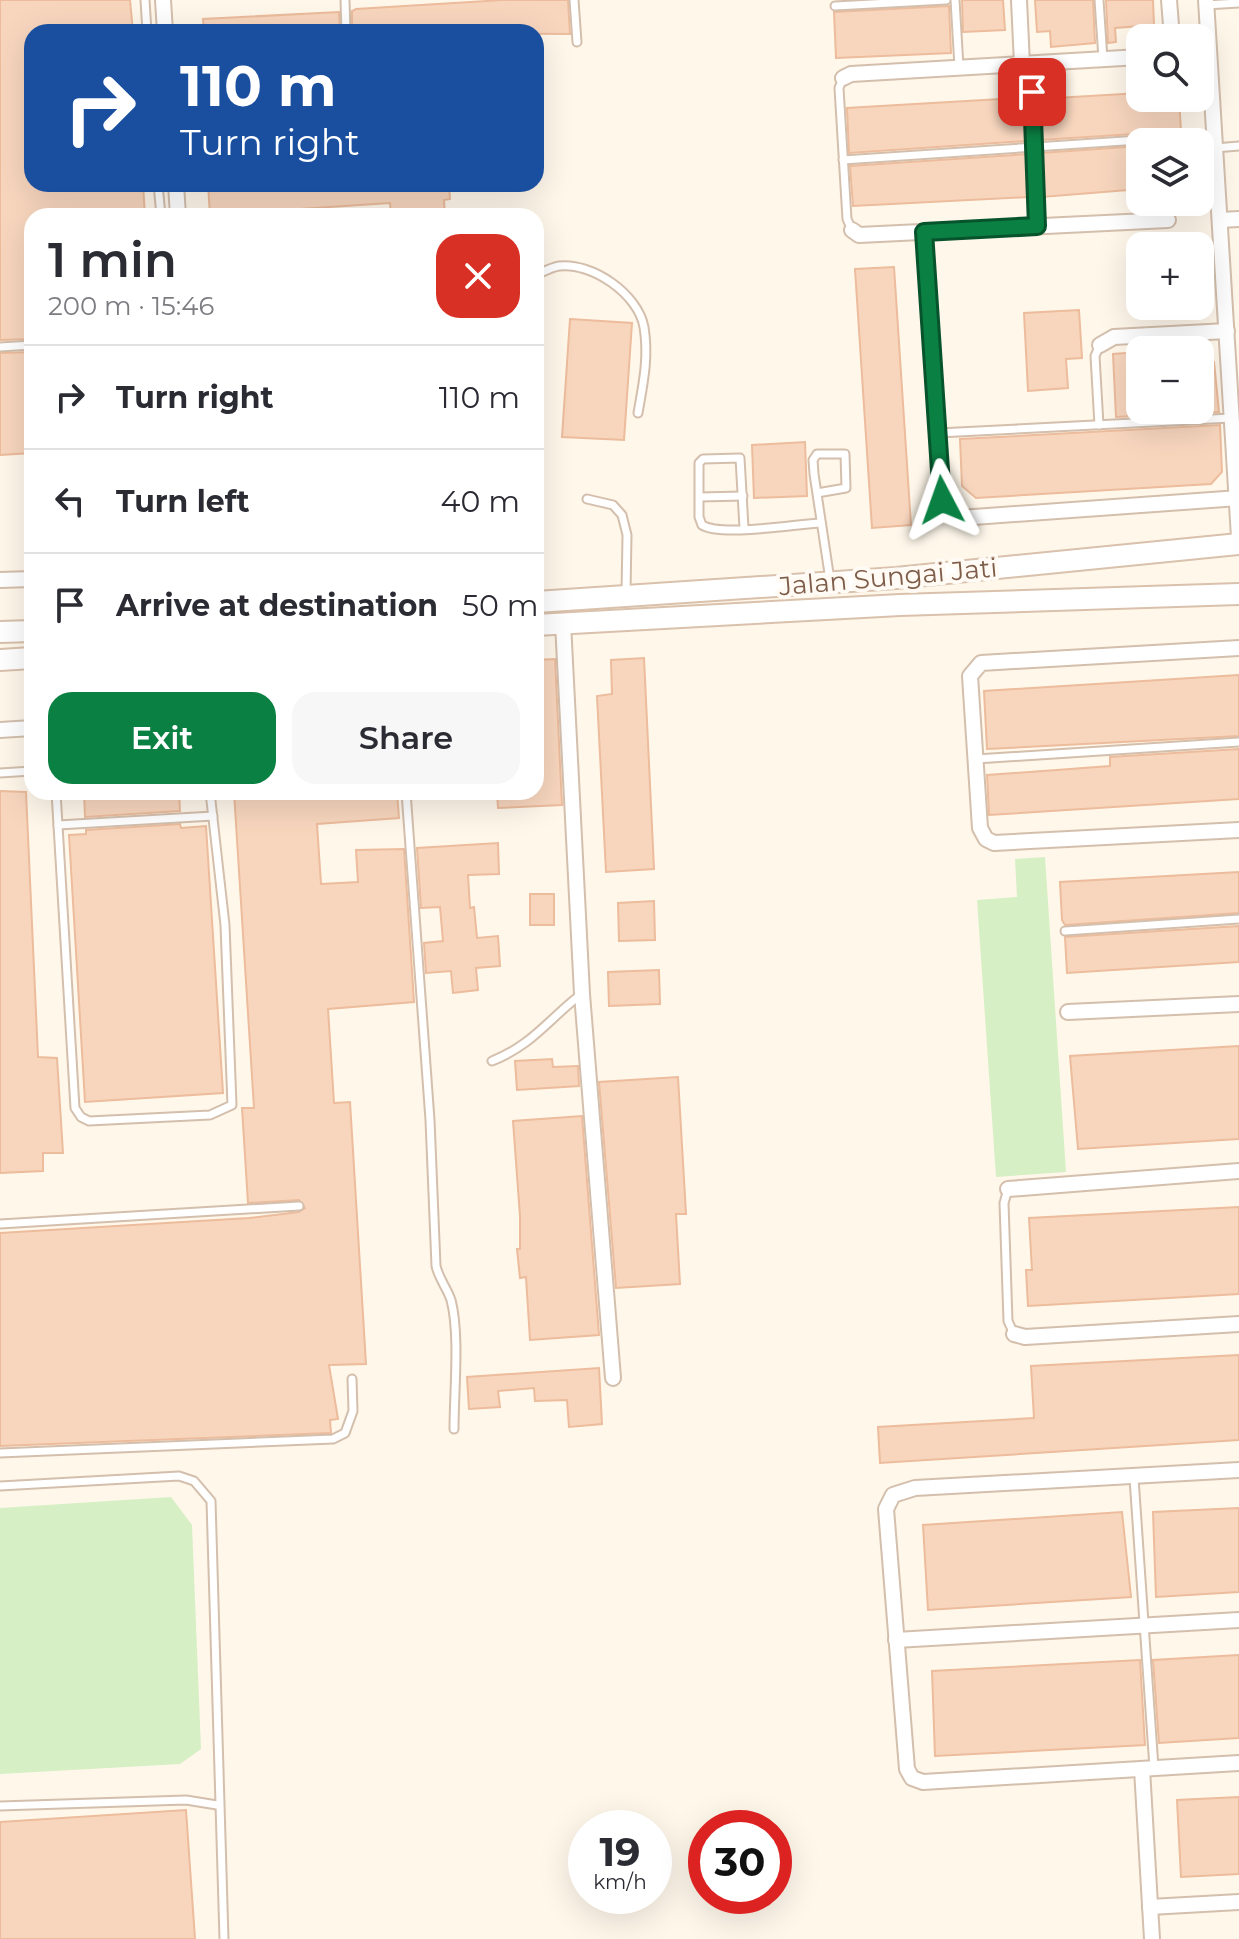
<!DOCTYPE html>
<meta charset="utf-8">
<style>
body{margin:0;font-family:Montserrat,sans-serif;background:#f7f7f7;color:#2b2b33;height:100vh;display:flex;flex-direction:column;font-size:30px;white-space:nowrap}
*{box-sizing:border-box;margin:0}
p{font-size:26px;color:#7c7c81}
.icon{flex:none;width:44px;height:44px;fill:none;stroke:currentColor;stroke-width:2;stroke-linecap:round;stroke-linejoin:round}
.map{position:relative;flex:1;overflow:hidden}
.panel{position:absolute;left:24px;top:208px;width:520px;height:592px;display:flex;flex-direction:column;background:#fff;border-radius:24px;box-shadow:0 8px 32px #0002}
.panel>*{flex:none}
.hud{position:absolute;left:24px;top:24px;width:520px;height:168px;border-radius:24px;box-shadow:0 8px 32px #0002;background:#1a4fa0;color:#fff;overflow:hidden}
.buttons{position:absolute;left:1126px;top:24px;display:grid;gap:16px}
.buttons a{display:grid;place-items:center;width:88px;height:88px;border-radius:16px;background:#fff;box-shadow:0 8px 32px #0002;font-size:40px}
.speed{position:absolute;left:568px;top:1810px;display:flex;gap:16px;font-size:40px;font-weight:700;text-align:center}
.speed>*{display:grid;place-content:center;width:104px;height:104px;border-radius:50%;background:#fff;box-shadow:0 8px 32px #0002;line-height:1}
.speed small{font-size:20px;font-weight:400}
.speed .limit{border:12px solid #d22;background:#fff;color:#111}
.pin{position:absolute;display:grid;place-items:center;width:68px;height:68px;color:#fff;margin:-34px;border-radius:16px;box-shadow:0 4px 12px #0006}
.me{position:absolute;width:88px;margin:-44px;rotate:356deg;stroke-linejoin:round;filter:drop-shadow(0 0 6px #0008)}
.turn{display:flex;align-items:center;gap:28px;height:168px;padding:0 24px;font-size:36px}
.turn .icon{width:104px;height:104px;stroke-width:2.5}
.turn b{display:block;font-size:56px;line-height:68px}
.round{display:grid;place-items:center;flex:none;width:84px;height:84px;border-radius:24px;background:#f7f7f7}
.head{display:flex;align-items:center;justify-content:space-between;height:136px;padding:0 24px}
h1{font-size:48px;font-weight:600;line-height:60px}
.action{display:flex;gap:16px;margin-top:auto;padding:16px 24px}
.action a{flex:1;height:92px;border-radius:24px;background:#0b8043;color:#fff;font-size:32px;font-weight:600;line-height:92px;text-align:center}
.action a+a{background:#f7f7f7;color:#2b2b33}
ul{padding:0;list-style:none}
li{display:flex;align-items:center;gap:24px;height:104px;padding:0 24px;border-top:2px solid #e1e1e2}
li div{flex:1}
li b{display:block;font-size:30px}
li em{font-style:normal}
.map>svg:first-child{display:block}
.green{fill:#d6efc5}
.building{fill:#f8d6be;stroke:#ecbc9c;stroke-width:2}
.lines{fill:none;stroke-linecap:round;stroke-linejoin:round}
.service-casing{stroke:#d4bfad;stroke-width:11}
.minor-casing{stroke:#d4bfad;stroke-width:18}
.secondary-casing{stroke:#d9c1ac;stroke-width:24}
.service{stroke:#fff;stroke-width:7}
.minor{stroke:#fff;stroke-width:14}
.secondary{stroke:#fff;stroke-width:20}
.route-casing{stroke:#07532c;stroke-width:20}
.route{stroke:#0b8043;stroke-width:14}
.labels{text-anchor:middle;stroke-width:8;stroke-linejoin:round;paint-order:stroke}
.street-label{font-size:26px;fill:#7e5d49;stroke:#fffaf3}
</style>
<div class="map">
<svg width="1239" height="1939" viewBox="0 0 1239 1939">
<rect width="100%" height="100%" fill="#fff7ea"/>
<g class="green">
<polygon points="1045,857 1066,1172 996,1177 977,900 1017,897 1015,859"/>
<polygon points="171,1497 192,1525 201,1749 180,1764 0,1774 0,1508"/>
</g>
<g class="building">
<polygon points="0,0 130,0 133,32 32,32 32,184 143,184 145,216 32,216 32,339 0,340"/>
<polygon points="503,0 568,0 570,34 352,32 352,11 356,9"/>
<polygon points="962,0 1003,0 1005,30 963,32"/>
<polygon points="1035,0 1093,0 1095,43 1051,47 1050,31 1037,32"/>
<polygon points="1106,0 1153,0 1154,25 1115,28 1116,42 1108,43"/>
<polygon points="949,6 951,53 836,58 834,12"/>
<polygon points="339,12 340,32 204,32 203,19"/>
<polygon points="1140,93 1140,98 1179,98 1181,131 1040,140 1039,99"/>
<polygon points="1018,98 1026,100 1027,141 849,153 847,108"/>
<polygon points="1140,146 1140,189 1042,197 1041,153"/>
<polygon points="1028,154 1029,197 853,206 850,166"/>
<polygon points="208,184 449,184 450,199 444,200 445,216 391,216 390,203 210,215"/>
<polygon points="894,267 911,525 872,528 855,269"/>
<polygon points="1079,310 1082,358 1066,359 1068,388 1028,391 1024,313"/>
<polygon points="570,319 632,323 624,440 562,437"/>
<polygon points="1200,347 1214,362 1219,412 1116,417 1113,354 1140,352 1140,410 1200,410"/>
<polygon points="32,352 32,453 0,455 0,353"/>
<polygon points="1220,425 1222,472 1211,484 976,498 962,486 960,439"/>
<polygon points="805,442 807,496 754,498 752,445"/>
<polygon points="644,658 654,869 606,872 597,696 612,694 611,660"/>
<polygon points="555,659 562,805 498,808 497,792 536,792 536,660"/>
<polygon points="1239,675 1239,736 987,749 984,691"/>
<polygon points="1239,749 1239,799 989,815 987,775 1110,766 1110,757"/>
<polygon points="0,791 26,792 38,1057 57,1058 63,1153 43,1153 43,1171 0,1173"/>
<polygon points="84,792 179,792 180,811 85,817"/>
<polygon points="234,792 397,792 399,818 317,824 321,884 358,882 356,850 404,849 414,1002 328,1009 334,1103 350,1102 366,1364 329,1365 338,1419 330,1420 331,1433 0,1446 0,1233 249,1218 299,1212 305,1208 299,1200 248,1203 242,1108 254,1108"/>
<polygon points="180,824 181,828 206,826 223,1093 85,1102 69,835 86,834 86,830"/>
<polygon points="498,843 499,874 468,875 470,908 474,907 477,938 498,936 500,966 476,968 478,990 453,993 451,971 426,973 424,943 443,941 440,907 421,908 417,848"/>
<polygon points="1239,872 1239,913 1065,925 1062,920 1060,882"/>
<rect x="530" y="894" width="24" height="31"/>
<polygon points="654,901 655,940 619,941 618,903"/>
<polygon points="1239,926 1239,962 1067,973 1065,937"/>
<polygon points="659,970 660,1004 609,1006 608,972"/>
<polygon points="1239,1046 1239,1139 1078,1149 1070,1056"/>
<polygon points="552,1059 553,1067 578,1066 579,1086 517,1090 515,1061"/>
<polygon points="678,1077 686,1214 676,1214 680,1284 616,1288 599,1082"/>
<polygon points="582,1116 599,1335 530,1340 526,1277 520,1278 517,1249 520,1249 520,1216 513,1121"/>
<polygon points="1239,1207 1239,1294 1028,1306 1026,1270 1032,1270 1029,1218"/>
<polygon points="1239,1355 1239,1440 880,1463 878,1427 1034,1418 1031,1366"/>
<polygon points="599,1368 602,1424 569,1427 567,1400 535,1401 534,1388 498,1391 500,1407 469,1409 467,1377"/>
<polygon points="1239,1508 1239,1592 1156,1597 1153,1512"/>
<polygon points="1122,1512 1131,1597 928,1610 923,1525"/>
<polygon points="1239,1655 1239,1738 1159,1743 1153,1660"/>
<polygon points="1140,1660 1145,1745 935,1756 932,1671"/>
<polygon points="1239,1797 1239,1874 1181,1877 1177,1800"/>
<polygon points="186,1810 195,1939 0,1939 0,1822"/>
</g>
<g class="lines">
<g class="service-casing">
<g id="service">
<polyline points="145,0 147,32"/>
<polyline points="345,0 346,32"/>
<polyline points="574,0 577,42"/>
<polyline points="955,0 959,67"/>
<polyline points="1099,0 1103,59"/>
<polyline points="1206,5 1239,3"/>
<polyline points="835,6 946,0"/>
<polyline points="1031,64 1037,226"/>
<polyline points="843,78 839,88 847,219 852,230"/>
<polyline points="1215,148 1239,146"/>
<polyline points="843,160 1214,135"/>
<polyline points="158,184 161,216"/>
<path d="M 536,275 C 543,272 552,267 559,266 C 592,262 638,294 644,327 C 649,358 643,384 638,413"/>
<polyline points="0,347 32,345"/>
<polyline points="1099,425 1095,356 1100,345"/>
<polyline points="938,433 1231,418"/>
<polyline points="817,493 846,488 845,454 817,454 813,460 814,474 830,580"/>
<polyline points="700,497 743,496"/>
<polyline points="587,499 613,505 622,515 627,535 626,593"/>
<path d="M 744,528 L 740,458 L 703,459 L 699,463 L 699,517 L 702,525 C 721,537 796,524 821,523"/>
<polyline points="976,759 1239,742"/>
<polyline points="0,773 32,771"/>
<polyline points="56,792 75,1108 81,1117 89,1121 210,1115 232,1105 225,925 210,792"/>
<path d="M 406,792 L 430,1120 L 436,1266 C 439,1279 447,1288 451,1300 C 460,1334 454,1392 454,1429"/>
<polyline points="58,825 213,816"/>
<polyline points="1065,931 1239,919"/>
<path d="M 492,1061 C 532,1045 547,1021 580,995"/>
<polyline points="1008,1189 1004,1203 1008,1321 1014,1334"/>
<polyline points="0,1224 299,1206"/>
<polyline points="0,1453 333,1439 345,1433 353,1411 352,1379"/>
<polyline points="1134,1478 1154,1768"/>
<polyline points="0,1486 179,1476 194,1481 211,1501 224,1939"/>
<polyline points="0,1806 186,1800 217,1805"/>
</g>
</g>
<g class="minor-casing">
<g id="minor">
<polyline points="163,0 165,32"/>
<polyline points="1019,0 1022,64"/>
<polyline points="1169,0 1172,38"/>
<polyline points="1206,0 1239,537"/>
<polyline points="843,78 851,74 1140,57"/>
<polyline points="176,184 178,216"/>
<polyline points="1220,220 1239,219"/>
<polyline points="852,230 859,235 1168,220"/>
<polyline points="924,232 942,500 960,518 1239,498"/>
<polyline points="1100,345 1114,337 1227,331"/>
<polyline points="0,580 32,579"/>
<polyline points="563,623 582,994 613,1378"/>
<polyline points="1239,648 981,663 970,676 980,828 986,839 994,843 1239,830"/>
<polyline points="0,730 32,728"/>
<polyline points="1068,1012 1239,1004"/>
<polyline points="1008,1189 1239,1171"/>
<polyline points="1014,1334 1025,1337 1239,1324"/>
<polyline points="1239,1470 915,1488 893,1495 886,1509 907,1769 912,1778 923,1782 1239,1763"/>
<polyline points="896,1640 1239,1620"/>
<polyline points="1142,1769 1152,1939"/>
<polyline points="1150,1907 1239,1902"/>
</g>
</g>
<g class="secondary-casing">
<g id="secondary">
<polyline points="536,602 896,578 1239,544"/>
<polyline points="536,625 900,605 1239,594"/>
<polyline points="0,632 32,631"/>
<polyline points="0,660 32,658"/>
</g>
</g>
<use href="#service" class="service"/>
<use href="#minor" class="minor"/>
<use href="#secondary" class="secondary"/>
</g>
<g class="lines">
<g class="route-casing">
<polyline id="route" points="942,500 924,232 1037,226 1032,92"/>
</g>
<use href="#route" class="route"/>
</g>
<g class="labels">
<g class="street-label">
<text transform="translate(888 577) rotate(-5)" y="9">Jalan Sungai Jati</text>
</g>
</g>
</svg>
<div class="buttons">
<a><svg class="icon" aria-label="search" viewBox="0 0 24 24"><circle cx="10" cy="10" r="6"/><path d="M15 15l6 6"/></svg></a>
<a><svg class="icon" aria-label="layers" viewBox="0 0 24 24"><path d="M12 4l9 5-9 5-9-5zM3 14l9 5 9-5"/></svg></a>
<a>+</a>
<a>−</a>
</div>
<div class="speed"><div>19<small>km/h</small></div><div class="limit">30</div></div>
<div class="pin" style="left:1032px;top:92px;background:#d93025"><svg class="icon" aria-label="arrive" viewBox="0 0 24 24"><path d="M6 21V4h12l-3 4 3 4H6"/></svg></div>
<svg class="me" style="left:942px;top:500px" viewBox="-20 -20 40 40"><path d="M0-17L14 15 0 8-14 15z" fill="#0b8043" stroke="#fff" stroke-width="4"/></svg>
<div class="hud">
<div class="turn"><svg class="icon" aria-label="right" viewBox="0 0 24 24"><path d="M7 20v-9h11M14 6l5 5-5 5"/></svg><div><b>110 m</b>Turn right</div></div>
</div>
<section class="panel">
<div class="head"><div><h1>1 min</h1><p>200 m · 15:46</p></div><a class="round" style="background:#d93025;color:#fff"><svg class="icon" aria-label="close" viewBox="0 0 24 24"><path d="M6 6l12 12M18 6L6 18"/></svg></a></div>
<ul>
<li><svg class="icon" aria-label="right" viewBox="0 0 24 24"><path d="M7 20v-9h11M14 6l5 5-5 5"/></svg><div><b>Turn right</b></div><em>110 m</em></li>
<li><svg class="icon" aria-label="left" viewBox="0 0 24 24"><path d="M17 20v-9H6M10 6l-5 5 5 5"/></svg><div><b>Turn left</b></div><em>40 m</em></li>
<li><svg class="icon" aria-label="arrive" viewBox="0 0 24 24"><path d="M6 21V4h12l-3 4 3 4H6"/></svg><div><b>Arrive at destination</b></div><em>50 m</em></li>
</ul>
<div class="action"><a>Exit</a><a>Share</a></div>
</section>
</div>
